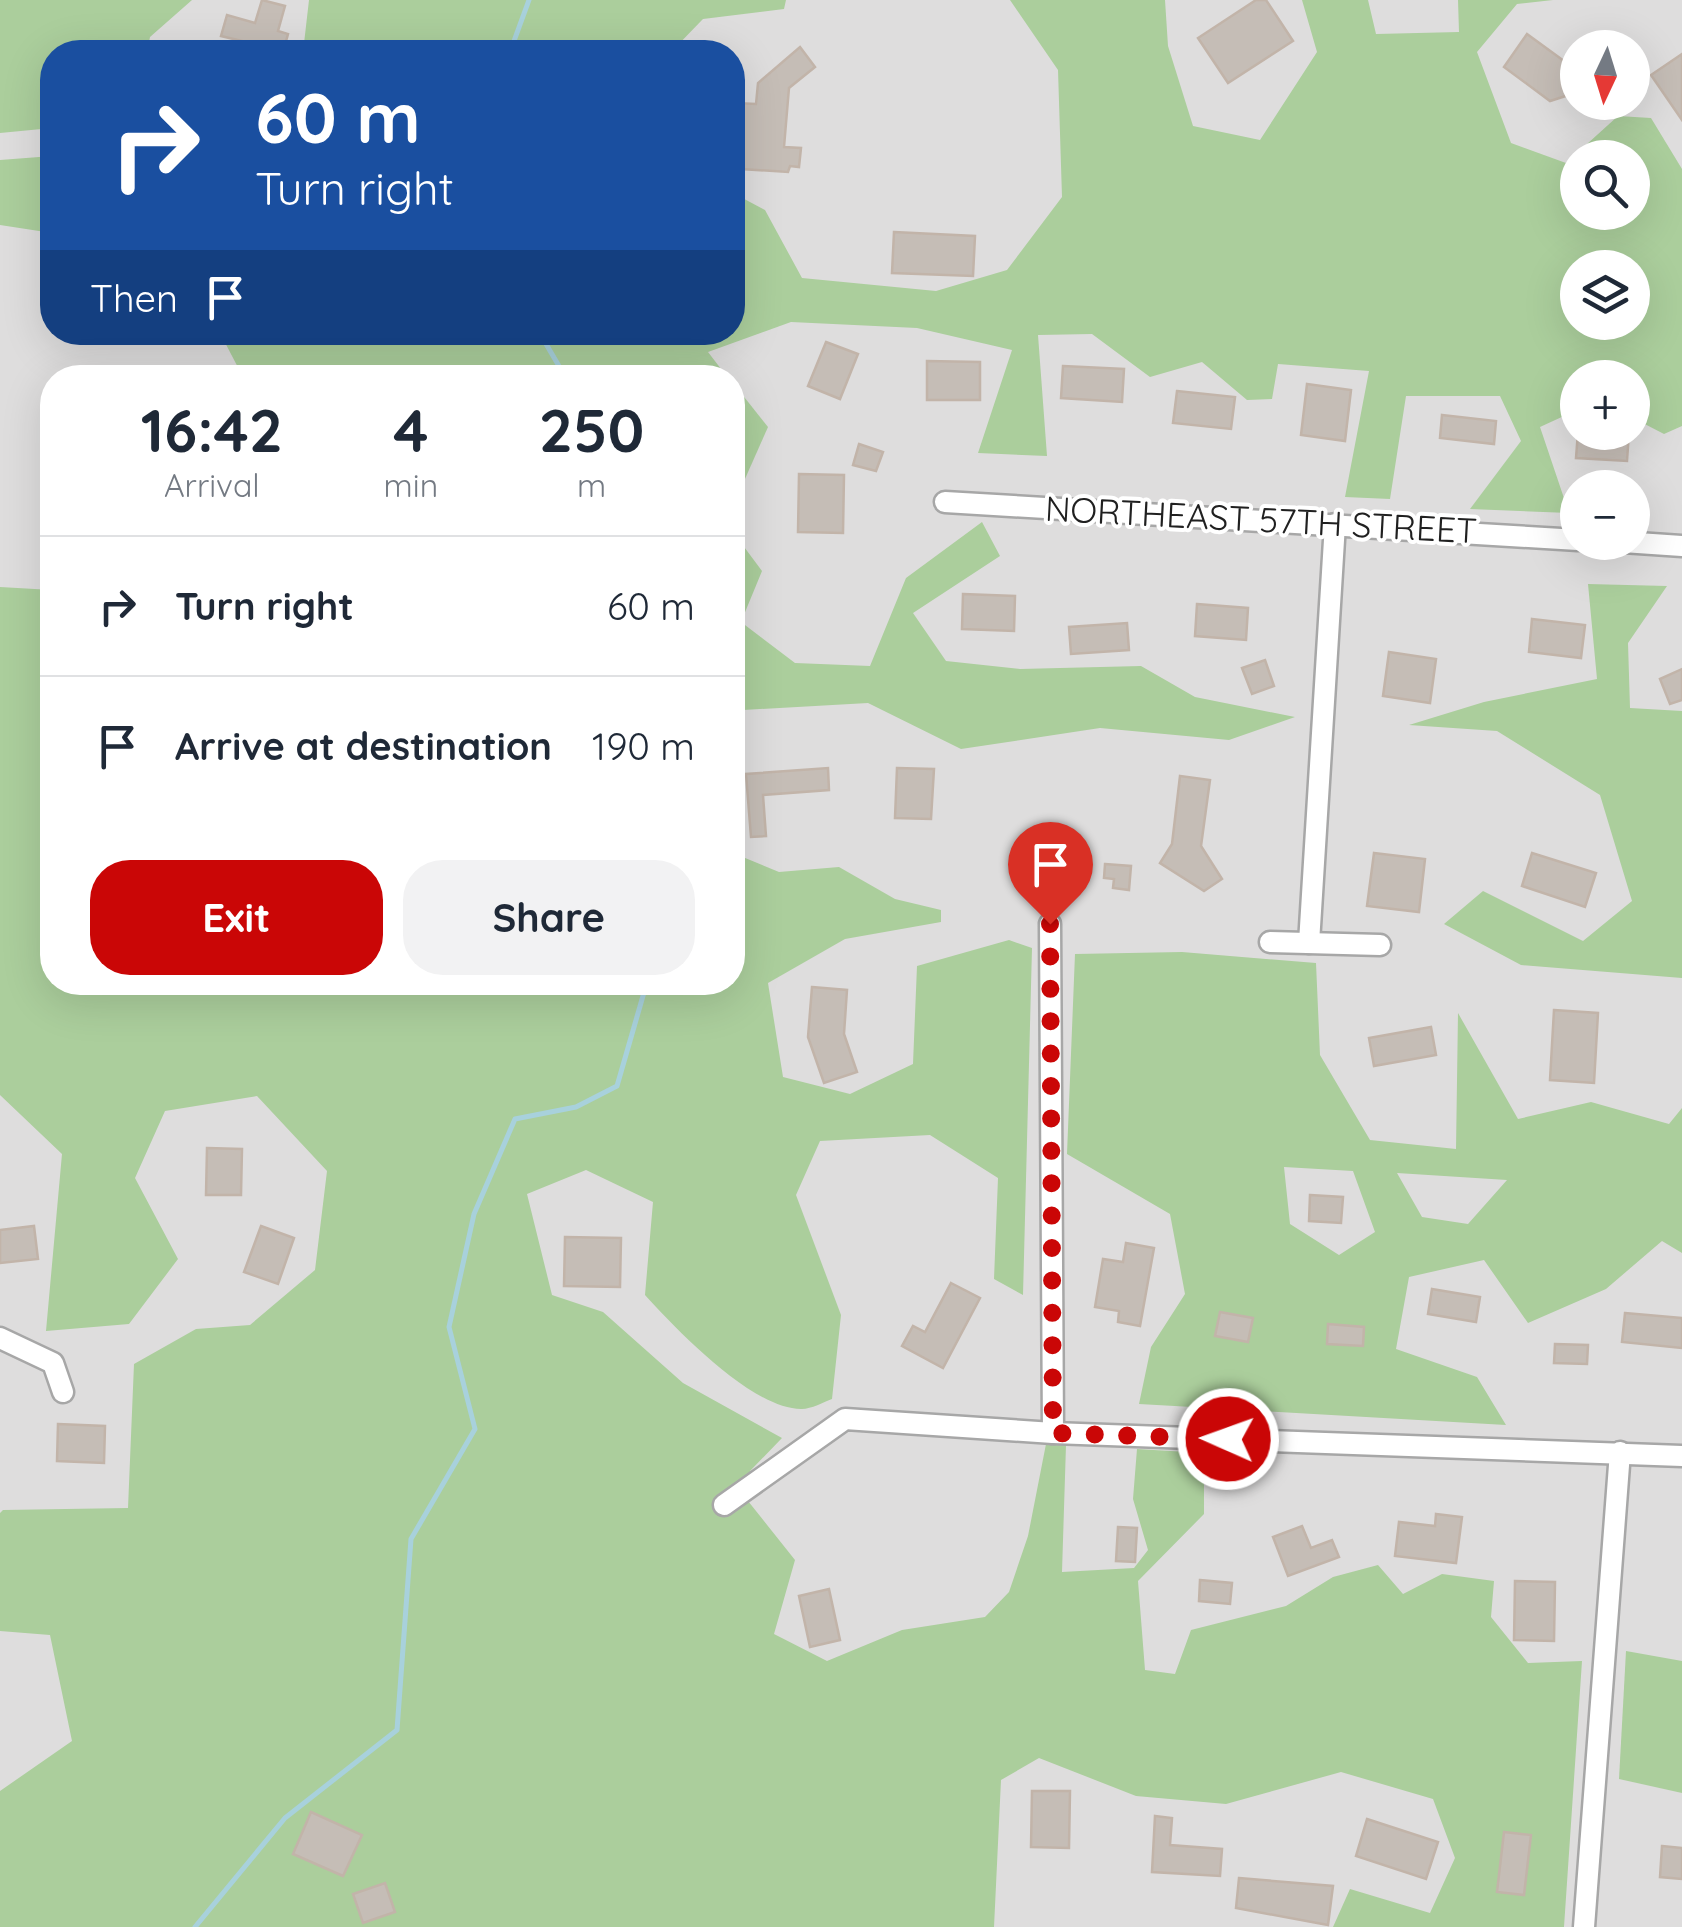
<!DOCTYPE html>
<meta charset="utf-8">
<style>
body{margin:0;font-family:Quicksand,sans-serif;background:#f2f2f3;color:#1f2937;height:100vh;display:flex;flex-direction:column;font-size:38px;white-space:nowrap}
*{box-sizing:border-box;margin:0}
p{font-size:32px;color:#747a83}
.icon{flex:none;width:55px;height:55px;fill:none;stroke:currentColor;stroke-width:2;stroke-linecap:round;stroke-linejoin:round}
.map{position:relative;flex:1;overflow:hidden}
.details{position:absolute;left:40px;top:365px;width:705px;height:630px;display:flex;flex-direction:column;background:#fff;border-radius:40px;box-shadow:0 10px 40px #0002}
.details>*{flex:none}
.guide{position:absolute;left:40px;top:40px;width:705px;height:305px;border-radius:40px;box-shadow:0 10px 40px #0002;background:#1a4fa0;color:#fff;overflow:hidden}
.needle{width:65px;rotate:184deg}
.tools{position:absolute;left:1560px;top:30px;display:grid;gap:20px}
.tools a{display:grid;place-items:center;width:90px;height:90px;border-radius:50%;background:#fff;box-shadow:0 10px 40px #0002;font-size:50px}
.pin{position:absolute;display:grid;place-items:center;width:85px;height:85px;color:#fff;margin:-102px -42px;border-radius:50% 50% 50% 0;rotate:-45deg;box-shadow:0 0 10px #0007}
.pin .icon{rotate:45deg}
.me{position:absolute;width:110px;margin:-55px;rotate:272deg;stroke-linejoin:round;filter:drop-shadow(0 0 8px #0008)}
.turn{display:flex;align-items:center;gap:35px;height:210px;padding:0 50px;font-size:45px}
.turn .icon{width:130px;height:130px;stroke-width:2.5}
.turn b{display:block;font-size:70px;line-height:85px}
.then{display:flex;align-items:center;height:95px;padding:0 50px;background:#0003;gap:20px;font-size:38px}
.eta{display:flex;justify-content:space-evenly;align-items:center;height:170px;text-align:center}
.eta b{font-size:60px;font-weight:700;line-height:70px}
.cta{display:flex;gap:20px;margin-top:auto;padding:20px 50px}
.cta a{flex:1;height:115px;border-radius:40px;background:#ca0606;color:#fff;font-size:40px;font-weight:700;line-height:115px;text-align:center}
.cta a+a{background:#f2f2f3;color:#1f2937}
ul{padding:0;list-style:none}
li{display:flex;align-items:center;gap:30px;height:140px;padding:0 50px;border-top:2px solid #e0e1e3}
li div{flex:1}
li b{display:block;font-size:38px}
li em{font-style:normal}
.map>svg:first-child{display:block}
.residential{fill:#dedddd;fill-rule:evenodd}
.forest{fill:#abce9c;fill-rule:evenodd}
.lines{fill:none;stroke-linecap:round;stroke-linejoin:round}
.stream{stroke:#a8d1dc;stroke-width:5}
.building{fill:#c5bdb6;stroke:#c2b4a9;stroke-width:2.5}
.minor-casing{stroke:#a7a7a7;stroke-width:25}
.minor{stroke:#fff;stroke-width:20}
.route{stroke:#ca0606;stroke-width:18;stroke-dasharray:0 32.4}
.labels{text-anchor:middle;stroke-width:8;stroke-linejoin:round;paint-order:stroke}
.street-label{font-size:35px;fill:#202020;stroke:#fff}
</style>
<div class="map">
<svg width="1682" height="1927" viewBox="0 0 1682 1927">
<rect width="100%" height="100%" fill="#f0ede7"/>
<path class="residential" d="M 0,0 L 1682,0 L 1682,1927 L 0,1927 ZM 1578,48 L 1632,48 L 1632,102 L 1578,102 ZM 52,52 L 732,52 L 732,332 L 52,332 ZM 1578,158 L 1632,158 L 1632,212 L 1578,212 ZM 1578,268 L 1632,268 L 1632,322 L 1578,322 ZM 52,378 L 732,378 L 732,982 L 52,982 ZM 1578,378 L 1632,378 L 1632,432 L 1578,432 ZM 1578,488 L 1632,488 L 1632,542 L 1578,542 Z"/>
<g class="forest">
<polygon points="0,0 192,0 150,37 147,52 52,52 52,128 0,133"/>
<polygon points="309,0 786,0 784,9 703,19 671,52 303,52"/>
<path d="M 1010,0 L 1165,0 L 1168,46 L 1193,126 L 1260,140 L 1317,52 L 1302,0 L 1368,0 L 1376,34 L 1459,32 L 1458,0 L 1553,0 L 1517,4 L 1477,52 L 1511,143 L 1566,163 L 1618,116 L 1651,118 L 1682,169 L 1682,426 L 1664,434 L 1633,418 L 1632,378 L 1578,378 L 1577,410 L 1540,427 L 1569,513 L 1470,509 L 1521,441 L 1500,396 L 1406,396 L 1390,499 L 1345,497 L 1369,371 L 1278,364 L 1272,399 L 1247,400 L 1202,362 L 1150,377 L 1092,334 L 1038,335 L 1047,456 L 978,453 L 1012,350 L 917,328 L 791,322 L 708,352 L 728,378 L 243,377 L 220,333 L 732,332 L 733,193 L 765,210 L 802,278 L 936,291 L 1007,270 L 1062,197 L 1058,70 ZM 1578,158 L 1632,158 L 1632,212 L 1578,212 ZM 1578,268 L 1632,268 L 1632,322 L 1578,322 Z"/>
<polygon points="52,156 52,233 0,225 0,160"/>
<polygon points="733,383 768,427 733,506"/>
<polygon points="982,522 1000,556 913,613 946,661 1020,669 1141,666 1195,697 1295,717 1229,740 1100,728 961,749 868,703 743,710 733,722 733,532 762,571 741,622 795,663 870,666 906,578"/>
<polygon points="1588,584 1667,586 1628,643 1630,708 1682,711 1682,978 1521,965 1444,924 1483,891 1583,941 1632,901 1600,795 1497,731 1409,725 1484,702 1597,679"/>
<path d="M 0,587 L 52,590 L 52,982 L 732,982 L 733,853 L 779,872 L 839,867 L 895,899 L 941,910 L 941,922 L 845,939 L 768,983 L 783,1077 L 850,1094 L 913,1064 L 917,966 L 1009,940 L 1032,948 L 1023,1295 L 994,1279 L 998,1178 L 930,1135 L 820,1141 L 796,1195 L 841,1315 L 832,1399 C 824,1402 811,1409 802,1409 C 753,1410 676,1329 645,1295 L 653,1202 L 586,1170 L 527,1194 L 552,1295 L 603,1312 L 683,1383 L 782,1438 L 750,1471 L 748,1501 L 795,1560 L 774,1634 L 827,1661 L 902,1630 L 985,1617 L 1009,1592 L 1028,1536 L 1046,1444 L 1066,1445 L 1062,1572 L 1134,1568 L 1148,1550 L 1133,1499 L 1137,1449 L 1204,1453 L 1204,1514 L 1138,1581 L 1145,1670 L 1175,1674 L 1191,1630 L 1286,1606 L 1333,1577 L 1378,1565 L 1403,1594 L 1442,1574 L 1494,1581 L 1491,1617 L 1528,1663 L 1582,1661 L 1564,1927 L 1333,1927 L 1350,1889 L 1430,1913 L 1455,1858 L 1433,1799 L 1341,1772 L 1226,1804 L 1136,1796 L 1039,1758 L 1001,1780 L 994,1927 L 0,1927 L 0,1791 L 72,1741 L 50,1635 L 0,1631 L 0,1513 L 3,1510 L 128,1508 L 134,1364 L 196,1329 L 250,1325 L 315,1270 L 327,1171 L 257,1096 L 165,1111 L 135,1178 L 178,1259 L 129,1324 L 46,1331 L 62,1154 L 0,1095 Z"/>
<path d="M 1182,952 L 1316,963 L 1320,1055 L 1370,1140 L 1456,1149 L 1458,1013 L 1518,1119 L 1591,1102 L 1669,1124 L 1682,1108 L 1682,1253 L 1662,1241 L 1606,1289 L 1528,1323 L 1484,1260 L 1409,1277 L 1396,1349 L 1477,1377 L 1506,1425 L 1139,1404 L 1151,1347 L 1185,1294 L 1170,1214 L 1067,1154 L 1075,954 ZM 1284,1167 L 1353,1171 L 1375,1232 L 1339,1255 L 1290,1224 ZM 1397,1173 L 1507,1180 L 1468,1224 L 1422,1217 Z"/>
<polygon points="1626,1651 1682,1661 1682,1793 1619,1779"/>
</g>
<g class="lines">
<g class="stream">
<polyline points="510,52 529,0"/>
<polyline points="539,332 566,378"/>
<polyline points="195,1927 285,1818 397,1730 411,1539 475,1429 449,1327 474,1214 515,1119 576,1107 617,1086 647,982"/>
</g>
</g>
<g class="building">
<polygon points="262,0 285,6 278,31 288,34 283,52 244,52 246,42 221,36 227,15 255,23"/>
<polygon points="1256,0 1266,0 1293,41 1228,83 1198,38"/>
<polygon points="1527,34 1564,61 1578,61 1578,92 1550,101 1504,67"/>
<polygon points="800,47 815,67 789,88 784,147 801,148 799,167 790,166 788,172 741,169 740,161 732,160 736,103 756,104 758,83"/>
<polygon points="1682,54 1682,120 1651,75"/>
<polygon points="894,232 975,236 973,276 892,273"/>
<polygon points="826,342 858,354 840,399 808,386"/>
<polygon points="927,361 980,362 980,400 927,400"/>
<polygon points="1063,366 1124,369 1122,402 1061,398"/>
<polygon points="1307,384 1351,390 1345,441 1301,435"/>
<polygon points="1177,391 1235,397 1231,429 1173,423"/>
<polygon points="1442,415 1496,421 1494,444 1440,438"/>
<polygon points="1578,432 1629,432 1627,461 1576,458"/>
<polygon points="859,444 883,452 876,471 853,465"/>
<polygon points="799,474 844,475 843,533 798,532"/>
<polygon points="963,594 1015,596 1014,631 962,629"/>
<polygon points="1197,604 1248,608 1246,640 1195,636"/>
<polygon points="1532,619 1585,625 1581,658 1529,652"/>
<polygon points="1127,623 1129,650 1071,654 1069,627"/>
<polygon points="1389,652 1436,659 1430,703 1383,696"/>
<polygon points="1265,660 1274,686 1252,694 1242,668"/>
<polygon points="1682,669 1682,700 1670,704 1660,679"/>
<polygon points="828,768 829,790 763,795 766,836 751,837 746,774"/>
<polygon points="897,768 934,769 931,819 895,818"/>
<polygon points="1180,776 1210,780 1201,846 1222,879 1204,891 1160,863 1172,844"/>
<polygon points="1374,853 1425,859 1419,912 1367,906"/>
<polygon points="1532,853 1596,873 1585,907 1522,886"/>
<polygon points="1105,864 1131,866 1129,890 1113,888 1114,879 1104,878"/>
<polygon points="812,987 847,990 844,1034 857,1072 824,1083 808,1037"/>
<polygon points="1554,1010 1598,1013 1594,1083 1550,1080"/>
<polygon points="1431,1027 1436,1055 1374,1066 1369,1038"/>
<polygon points="207,1148 242,1149 241,1195 206,1195"/>
<polygon points="1310,1195 1343,1197 1341,1223 1309,1221"/>
<polygon points="34,1226 38,1259 0,1263 0,1230"/>
<polygon points="261,1226 294,1238 278,1284 244,1272"/>
<polygon points="565,1237 621,1238 620,1287 564,1286"/>
<polygon points="1126,1243 1154,1248 1140,1326 1118,1322 1119,1311 1095,1307 1103,1259 1123,1262"/>
<polygon points="951,1283 980,1298 943,1368 902,1346 913,1326 925,1332"/>
<polygon points="1432,1289 1480,1297 1476,1322 1428,1314"/>
<polygon points="1220,1312 1253,1318 1248,1342 1215,1336"/>
<polygon points="1625,1313 1682,1318 1682,1348 1622,1342"/>
<polygon points="1328,1324 1364,1327 1363,1346 1327,1344"/>
<polygon points="1555,1344 1588,1345 1587,1364 1554,1363"/>
<polygon points="58,1424 105,1426 104,1463 57,1461"/>
<polygon points="1436,1514 1462,1517 1456,1563 1395,1556 1399,1522 1435,1526"/>
<polygon points="1302,1526 1311,1548 1332,1540 1339,1557 1288,1576 1273,1537"/>
<polygon points="1118,1527 1137,1528 1135,1562 1116,1561"/>
<polygon points="1200,1580 1232,1583 1230,1604 1199,1601"/>
<polygon points="1515,1581 1555,1582 1554,1641 1514,1640"/>
<polygon points="829,1589 840,1640 810,1647 799,1596"/>
<polygon points="1032,1791 1070,1791 1069,1848 1031,1847"/>
<polygon points="311,1812 362,1835 343,1876 293,1854"/>
<polygon points="1155,1816 1172,1818 1170,1845 1222,1849 1220,1876 1152,1872"/>
<polygon points="1367,1819 1438,1842 1426,1879 1356,1856"/>
<polygon points="1504,1832 1531,1835 1524,1895 1497,1892"/>
<polygon points="1662,1846 1682,1848 1682,1879 1660,1877"/>
<polygon points="1239,1878 1333,1886 1328,1925 1236,1908"/>
<polygon points="385,1883 395,1912 363,1923 353,1894"/>
</g>
<g class="lines">
<g class="minor-casing">
<g id="minor">
<polyline points="945,502 1578,540"/>
<polyline points="1623,542 1682,546"/>
<polyline points="1050,924 1053,1433"/>
<polyline points="1270,942 1380,945"/>
<polyline points="1309,943 1335,524"/>
<polyline points="0,1338 53,1363 63,1392"/>
<polyline points="724,1505 845,1419 1053,1433 1682,1456"/>
<polyline points="1584,1927 1620,1452"/>
</g>
</g>
<use href="#minor" class="minor"/>
</g>
<g class="lines">
<polyline class="route" points="1050,924 1053,1433 1228,1439"/>
</g>
<g class="labels">
<g class="street-label">
<text transform="translate(1261 520) rotate(3)" y="12">NORTHEAST 57TH STREET</text>
</g>
</g>
</svg>
<div class="tools">
<a><svg class="needle" viewBox="-14 -14 28 28"><path d="M0-13l5 13h-10z" fill="#e53935"/><path d="M0 13l5-13h-10z" fill="#747a83"/></svg></a>
<a><svg class="icon" aria-label="search" viewBox="0 0 24 24"><circle cx="10" cy="10" r="6"/><path d="M15 15l6 6"/></svg></a>
<a><svg class="icon" aria-label="layers" viewBox="0 0 24 24"><path d="M12 4l9 5-9 5-9-5zM3 14l9 5 9-5"/></svg></a>
<a>+</a>
<a>−</a>
</div>
<div class="pin" style="left:1050px;top:924px;background:#d93025"><svg class="icon" aria-label="arrive" viewBox="0 0 24 24"><path d="M6 21V4h12l-3 4 3 4H6"/></svg></div>
<svg class="me" style="left:1228px;top:1439px" viewBox="-20 -20 40 40"><circle r="17" fill="#ca0606" stroke="#fff" stroke-width="3"/><path d="M0-11L8 9 0 5-8 9z" fill="#fff"/></svg>
<div class="guide">
<div class="turn"><svg class="icon" aria-label="right" viewBox="0 0 24 24"><path d="M7 20v-9h11M14 6l5 5-5 5"/></svg><div><b>60 m</b>Turn right</div></div>
<div class="then">Then<svg class="icon" aria-label="arrive" viewBox="0 0 24 24"><path d="M6 21V4h12l-3 4 3 4H6"/></svg></div>
</div>
<section class="details">
<div class="eta">
<div><b>16:42</b><p>Arrival</p></div>
<div><b>4</b><p>min</p></div>
<div><b>250</b><p>m</p></div>
</div>
<ul>
<li><svg class="icon" aria-label="right" viewBox="0 0 24 24"><path d="M7 20v-9h11M14 6l5 5-5 5"/></svg><div><b>Turn right</b></div><em>60 m</em></li>
<li><svg class="icon" aria-label="arrive" viewBox="0 0 24 24"><path d="M6 21V4h12l-3 4 3 4H6"/></svg><div><b>Arrive at destination</b></div><em>190 m</em></li>
</ul>
<div class="cta"><a>Exit</a><a>Share</a></div>
</section>
</div>
